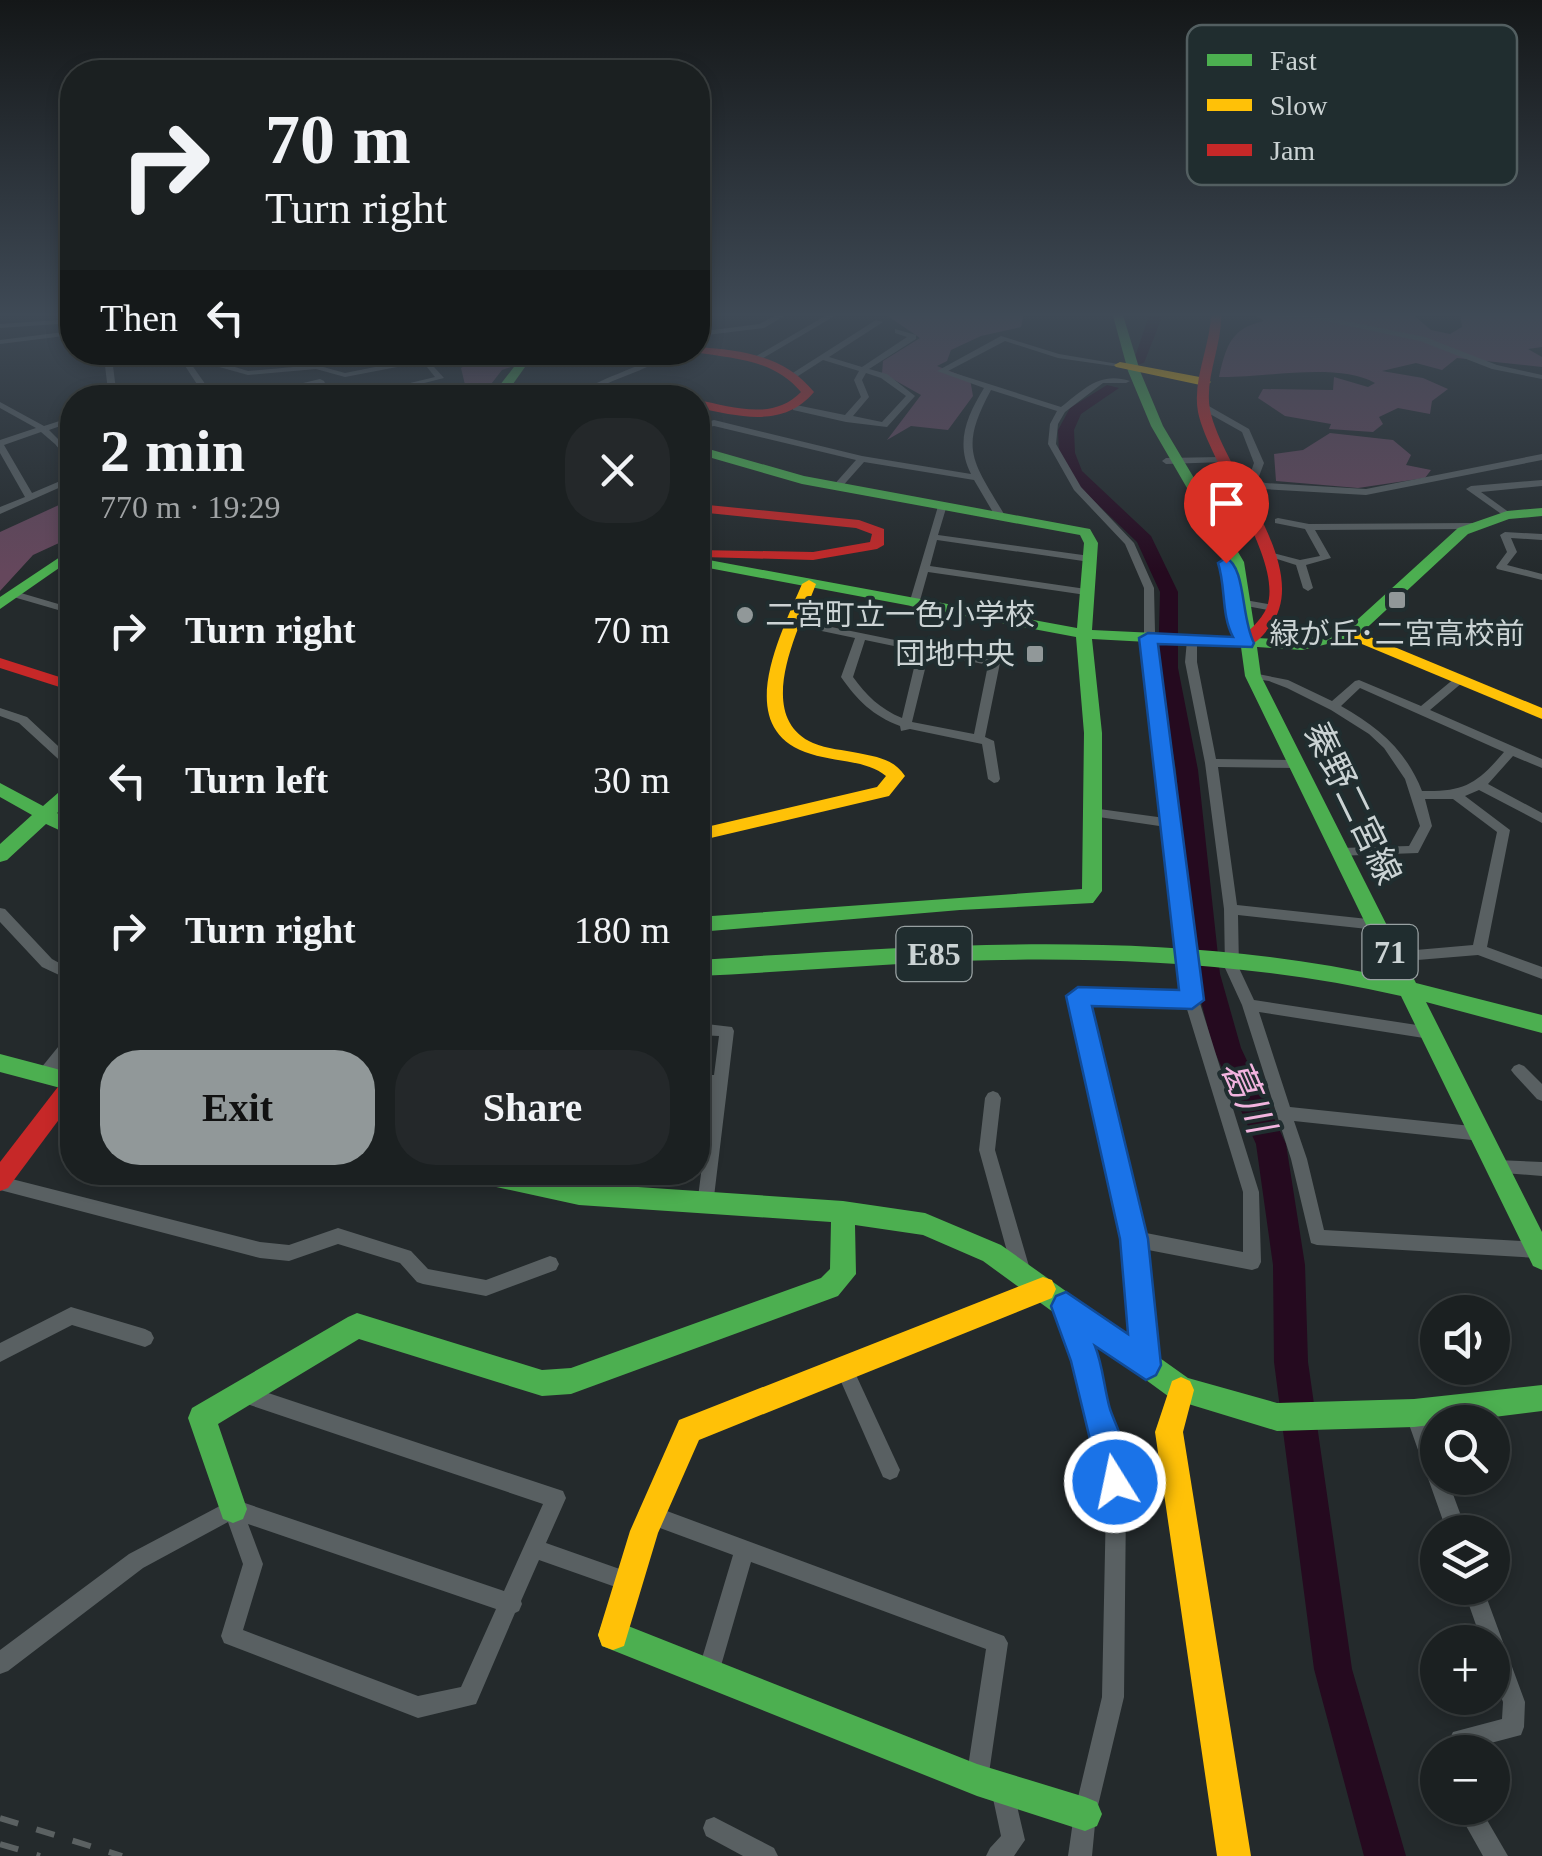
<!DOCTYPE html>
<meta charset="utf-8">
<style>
body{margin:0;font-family:"Times New Roman","Noto Sans JP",serif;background:#24282a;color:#f1f3f6;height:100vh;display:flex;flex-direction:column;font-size:38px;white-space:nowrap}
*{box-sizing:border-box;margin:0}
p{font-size:32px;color:#a0a3a5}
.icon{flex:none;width:55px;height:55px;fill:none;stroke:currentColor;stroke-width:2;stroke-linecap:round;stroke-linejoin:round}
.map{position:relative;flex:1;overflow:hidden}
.details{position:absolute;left:60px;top:385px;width:650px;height:800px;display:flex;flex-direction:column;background:#1b2021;border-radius:40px;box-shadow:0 5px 15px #0003,0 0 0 2px #393e3f}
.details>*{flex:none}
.guide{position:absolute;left:60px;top:60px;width:650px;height:305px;border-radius:40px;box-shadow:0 5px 15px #0003,0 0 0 2px #393e3f;background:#1b2021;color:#f1f3f6;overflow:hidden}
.tools{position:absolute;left:1420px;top:1295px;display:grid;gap:20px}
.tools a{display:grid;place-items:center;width:90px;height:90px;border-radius:50%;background:#1b2021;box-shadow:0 5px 15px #0003,0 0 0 2px #393e3f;font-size:50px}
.pin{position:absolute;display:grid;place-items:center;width:85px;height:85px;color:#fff;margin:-102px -42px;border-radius:50% 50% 50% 0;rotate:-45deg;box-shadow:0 0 10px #0007}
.pin .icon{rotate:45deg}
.me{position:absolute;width:110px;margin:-55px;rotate:350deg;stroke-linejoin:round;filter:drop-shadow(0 0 8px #0008)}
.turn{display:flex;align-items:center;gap:35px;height:210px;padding:0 40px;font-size:45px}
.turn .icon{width:130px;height:130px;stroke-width:2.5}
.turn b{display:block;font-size:70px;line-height:85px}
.then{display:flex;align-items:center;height:95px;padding:0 40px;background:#0003;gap:20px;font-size:38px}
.round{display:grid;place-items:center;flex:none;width:105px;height:105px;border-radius:40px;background:#24282a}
.summary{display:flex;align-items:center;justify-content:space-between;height:170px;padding:0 40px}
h1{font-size:60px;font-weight:700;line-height:75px}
.action{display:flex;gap:20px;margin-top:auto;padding:20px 40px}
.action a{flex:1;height:115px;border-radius:40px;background:#919899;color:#111;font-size:40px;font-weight:700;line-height:115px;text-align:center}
.action a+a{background:#24282a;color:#f1f3f6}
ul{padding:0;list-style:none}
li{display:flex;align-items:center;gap:30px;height:150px;padding:0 40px}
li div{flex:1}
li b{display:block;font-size:38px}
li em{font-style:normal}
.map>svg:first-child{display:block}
.forest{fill:#65475c}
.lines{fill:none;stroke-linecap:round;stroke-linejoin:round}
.river{fill:#250a1f;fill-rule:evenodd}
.street{fill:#596062;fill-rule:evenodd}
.fast{fill:#4caf50;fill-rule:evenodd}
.slow{fill:#ffc107;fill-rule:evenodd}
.jam{fill:#c62828;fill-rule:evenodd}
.rail{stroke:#5b6162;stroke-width:6;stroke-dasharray:19 19;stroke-linecap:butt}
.route{fill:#1a73e8;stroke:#114b97;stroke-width:2.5}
.poi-dot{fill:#919899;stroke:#202d2f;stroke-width:4}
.labels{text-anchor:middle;stroke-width:8;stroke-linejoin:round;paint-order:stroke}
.far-poi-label{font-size:30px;fill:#cbd3d4;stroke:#202d2f;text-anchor:start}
.shield{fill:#202d2f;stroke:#98a1a2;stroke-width:2.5}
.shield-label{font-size:32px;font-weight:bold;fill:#cbd3d4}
.street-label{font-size:35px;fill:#cbd3d4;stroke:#202d2f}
.water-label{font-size:38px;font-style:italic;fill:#f2b4df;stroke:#202d2f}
.key{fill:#202d2f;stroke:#535f61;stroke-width:2.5}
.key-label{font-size:28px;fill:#cbd3d4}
</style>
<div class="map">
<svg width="1542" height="1856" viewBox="0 0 1542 1856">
<rect width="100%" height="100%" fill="#242a2c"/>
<g class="forest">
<polygon points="882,312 1017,312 1024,313 1021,327 981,336 951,350 947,361 937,366 970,379 973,396 948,430 911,426 887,440 921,395 882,373 883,361 920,338"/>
<path d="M 1250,312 L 1302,316 L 1410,312 L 1431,330 L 1450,334 L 1462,327 L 1460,312 L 1542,312 L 1542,347 L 1528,349 L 1542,357 L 1542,367 L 1457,358 L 1442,370 L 1416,363 L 1382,371 L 1423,378 L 1448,389 L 1432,401 L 1430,414 L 1398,408 L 1379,417 L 1383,424 L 1373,432 L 1329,429 L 1331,424 L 1285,416 L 1258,398 L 1263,389 L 1333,390 L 1334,377 L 1368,387 L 1375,383 C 1338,362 1263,378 1219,377 C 1226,346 1231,328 1264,321 Z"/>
<polygon points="487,353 552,353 502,370 481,397 449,398 467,393 461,368"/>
<polygon points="1330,433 1393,440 1411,455 1406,465 1431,470 1425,478 1358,488 1276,481 1274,454 1303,450"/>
<polygon points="72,499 72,537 33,555 0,591 0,532"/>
</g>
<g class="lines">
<g class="river">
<polygon points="1150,312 1164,312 1144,363 1132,366"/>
<polygon points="1107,385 1119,388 1081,414 1074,430 1075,453 1082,471 1151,536 1178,592 1178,668 1198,770 1220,974 1241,1048 1286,1144 1305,1265 1308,1362 1352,1669 1406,1856 1364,1856 1314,1669 1274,1362 1273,1265 1256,1144 1213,1048 1194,974 1176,770 1158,668 1160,592 1137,542 1069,477 1059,453 1058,430 1070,408"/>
</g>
<g class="street">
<polygon points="782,312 791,312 764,328 698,336 698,332 759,324"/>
<polygon points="832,312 851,312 855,314 851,316 838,314 760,360 753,358"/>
<polygon points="1213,312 1311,314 1425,337 1497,365 1542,375 1542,379 1492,369 1420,341 1311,318 1217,314"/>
<polygon points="72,319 72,323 0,328 0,324"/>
<path d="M 876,320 L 883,322 L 829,357 L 862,367 L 907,337 L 895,333 L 895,329 L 916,335 L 916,339 L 869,369 L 887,374 L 915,396 L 887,427 L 846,422 L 793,410 L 793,406 L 796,405 L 845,415 L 861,397 L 854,380 L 859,371 L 823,360 L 795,378 L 788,376 ZM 866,373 L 881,378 L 906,396 L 882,422 L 853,416 L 869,397 L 862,380 Z"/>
<polygon points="72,331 72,335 0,344 0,340"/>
<path d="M 1001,336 L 1059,354 L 1124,365 L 1120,367 L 1058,358 L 1005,341 L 948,371 L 1061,407 C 1084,389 1100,371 1130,381 L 1126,383 L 1103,383 L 1065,412 L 1058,424 L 1056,444 L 1081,487 L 1134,543 L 1154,588 L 1156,676 L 1169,742 L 1199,1000 L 1259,1192 L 1261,1262 L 1258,1268 L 1252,1270 L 1143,1249 L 1155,1364 L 1152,1370 L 1146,1373 L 1140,1370 L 1137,1364 L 1126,1239 L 1071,996 L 1073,992 L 1078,990 L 1184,994 L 1166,827 L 1092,816 L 1086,812 L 1092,808 L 1165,818 L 1157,742 L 1144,676 L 1144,588 L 1125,544 L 1074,490 L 1048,444 L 1050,424 L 1057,411 L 991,390 C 959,449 972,460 1004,514 L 999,517 L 994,514 L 974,480 L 864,462 L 840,489 L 837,490 L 832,487 L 856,460 L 714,426 L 698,429 L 698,425 L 714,420 L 862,456 L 971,474 C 955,442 967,416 984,388 L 937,371 ZM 1087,1002 L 1186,1006 L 1243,1192 L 1243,1252 L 1141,1232 Z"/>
<polygon points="112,352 120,352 113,366 117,398 109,398 105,366"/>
<polygon points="176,352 186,352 248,371 316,365 345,373 425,357 444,378 365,398 348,398 435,377 423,362 345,377 316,369 248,375 187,358 215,398 206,398"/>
<path d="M 663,352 L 673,352 C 652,368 627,374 604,385 C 593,390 586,398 573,398 C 600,376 635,371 663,352 Z"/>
<polygon points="320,379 324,381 332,398 324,398 317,384 258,398 241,398"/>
<polygon points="0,402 44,426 72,417 72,422 49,430 72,453 72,462 69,461 55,444 41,432 4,445 32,493 72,476 72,482 0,514 0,507 25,497 0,453 0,440 36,428 0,408"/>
<polygon points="1201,405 1207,405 1249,429 1264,463 1258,479 1265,483 1366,489 1542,454 1542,460 1366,495 1263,489 1248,480 1254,463 1242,432 1201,409"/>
<polygon points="1222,457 1225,458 1225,462 1166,464 1162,461 1166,458"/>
<polygon points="1542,480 1542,486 1481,492 1510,513 1510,517 1507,518 1466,489 1471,486"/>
<polygon points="939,503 947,505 938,535 1090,556 1095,559 1090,562 937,540 930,566 1086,589 1091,592 1086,595 928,572 919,604 914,607 910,606 909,604"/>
<polygon points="1278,518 1309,524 1472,523 1477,526 1472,529 1315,530 1331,558 1306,565 1313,588 1308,591 1303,588 1296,565 1268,556 1273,553 1300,560 1320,556 1305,529 1275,523 1275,519"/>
<polygon points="1505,532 1542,534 1542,540 1511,538 1517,552 1507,565 1542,574 1542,580 1497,569 1496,567 1507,552 1500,535"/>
<polygon points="14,591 72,608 72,614 10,596 9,594"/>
<polygon points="1245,600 1274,605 1279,608 1274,611 1241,605 1240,603"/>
<path d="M 797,620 L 998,661 L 1000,663 L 985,737 L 994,741 L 1000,779 L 998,782 L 994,783 L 988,779 L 982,744 L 910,729 L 901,731 L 900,726 C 873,716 857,700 841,677 L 855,638 L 793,625 L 793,621 ZM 865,640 L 918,651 L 902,718 C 880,709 866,695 853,677 ZM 929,653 L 988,665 L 974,734 L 912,722 Z"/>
<polygon points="1192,637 1197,640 1197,662 1216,759 1298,760 1304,764 1298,768 1218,767 1237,905 1377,920 1384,925 1377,930 1238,915 1239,968 1254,1000 1430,1027 1435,1029 1437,1033 1435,1037 1430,1039 1259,1012 1290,1107 1481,1127 1487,1129 1489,1134 1487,1139 1481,1141 1294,1121 1307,1159 1324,1230 1538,1242 1542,1244 1542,1256 1538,1258 1317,1245 1311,1243 1291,1159 1242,1005 1225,968 1224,909 1205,763 1185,662 1187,640"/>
<path d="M 1253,673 L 1288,680 L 1332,701 L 1355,681 L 1359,680 L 1421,706 L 1455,678 L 1463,678 L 1463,682 L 1430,710 L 1542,759 L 1542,768 L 1513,756 L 1488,784 L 1542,813 L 1542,823 L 1479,790 L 1465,796 L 1510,830 L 1487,947 L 1542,967 L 1542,979 L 1478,955 L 1393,962 L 1388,961 L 1386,957 L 1388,953 L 1393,952 L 1473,945 L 1497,832 L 1453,799 L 1425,799 L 1432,826 L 1418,853 L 1336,856 L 1335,853 L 1341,848 L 1409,846 L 1420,826 L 1405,779 L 1384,748 L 1369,734 L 1331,710 L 1287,688 L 1269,681 L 1249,678 L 1247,676 ZM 1360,688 L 1504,752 C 1477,784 1464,792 1422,791 C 1406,750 1378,727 1341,706 Z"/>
<polygon points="0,708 27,717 72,759 72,769 68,768 19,723 0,716"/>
<polygon points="698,806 704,810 710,834 704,838 698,834"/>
<polygon points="0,908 5,909 52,959 72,970 72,981 42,967 0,922"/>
<polygon points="698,1023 732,1027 734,1031 713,1205 711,1210 705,1213 699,1210 697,1205 712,1088 698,1087 698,1075 714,1075 719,1036 698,1035"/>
<path d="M 72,1034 L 72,1050 C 64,1061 55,1080 41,1076 L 38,1072 L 41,1068 L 67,1036 Z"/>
<polygon points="1519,1064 1524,1066 1542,1084 1542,1101 1537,1099 1514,1074 1511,1070 1514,1066"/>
<polygon points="993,1091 998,1093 1001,1098 995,1150 1031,1273 1028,1279 1022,1281 1016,1279 1013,1273 979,1150 985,1098 988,1093"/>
<polygon points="1497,1160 1542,1162 1542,1176 1491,1172 1489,1167 1491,1162"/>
<polygon points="576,1172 592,1172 585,1199 579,1201 573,1199 571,1194"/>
<polygon points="0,1176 260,1242 289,1245 338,1228 411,1251 428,1269 486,1280 550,1256 556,1258 559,1264 556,1270 486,1296 423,1284 417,1282 400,1263 338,1244 289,1261 260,1258 0,1190"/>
<polygon points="1068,1303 1074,1306 1095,1361 1105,1412 1116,1435 1126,1503 1124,1697 1096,1814 1092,1856 1068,1856 1074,1814 1102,1697 1106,1503 1098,1437 1087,1415 1077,1361 1059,1312 1062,1306"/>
<polygon points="71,1307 145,1329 151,1332 154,1338 151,1344 145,1347 72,1325 0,1362 0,1343"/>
<polygon points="844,1359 850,1362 900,1470 897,1477 890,1480 883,1477 835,1368 838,1362"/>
<path d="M 244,1385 L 563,1491 L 566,1498 L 546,1543 L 631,1573 L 634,1580 L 631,1587 L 624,1590 L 539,1560 L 521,1601 L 522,1604 L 519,1611 L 515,1613 L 476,1704 L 418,1718 L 224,1643 L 221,1636 L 243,1564 L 228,1522 L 143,1568 L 8,1671 L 0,1674 L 0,1650 L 129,1554 L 233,1499 L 504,1591 L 543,1504 L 244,1403 L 237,1401 L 235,1394 L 237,1387 ZM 248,1524 L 496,1609 L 461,1687 L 418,1696 L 243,1630 L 263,1564 Z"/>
<polygon points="1414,1404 1421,1406 1438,1452 1438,1478 1447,1478 1467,1532 1447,1532 1405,1413 1407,1406"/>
<polygon points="648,1504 1004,1636 1008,1643 988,1780 985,1788 977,1791 969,1788 966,1780 986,1649 751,1562 716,1683 708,1686 700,1683 697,1675 733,1555 641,1521 638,1514 641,1507"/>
<polygon points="1463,1588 1483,1588 1525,1702 1524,1727 1521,1735 1468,1749 1466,1752 1443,1752 1453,1732 1502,1719 1503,1702 1492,1673 1492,1642 1482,1642"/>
<polygon points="1002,1778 1010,1781 1013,1789 1025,1840 1014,1856 986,1856 990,1848 1001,1836 991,1789 994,1781"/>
<polygon points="1456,1808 1480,1808 1508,1856 1483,1856"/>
<polygon points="714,1817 774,1848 778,1856 743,1856 706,1836 703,1828 706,1820"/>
</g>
<g class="fast">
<path d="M 1112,312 L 1122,312 L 1140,371 L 1163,426 L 1244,562 L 1256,638 L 1302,640 L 1346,630 L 1458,528 L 1507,511 L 1542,508 L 1542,516 L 1509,519 L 1468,534 L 1357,637 L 1302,650 L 1257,647 L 1261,676 L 1416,983 L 1542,1015 L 1542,1033 L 1426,1002 L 1542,1232 L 1542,1270 L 1533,1266 L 1401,996 C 1255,963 1105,956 956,961 C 869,965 783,972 698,976 L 698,960 C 929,945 1164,927 1392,978 L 1245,676 L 1241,647 L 1092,639 L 1102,733 L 1102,891 L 1093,903 L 960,910 L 698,932 L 698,917 L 1082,889 L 1084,733 L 1076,637 L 698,566 L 698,558 L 1077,628 L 1084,543 L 1080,535 L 802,484 L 698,454 L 698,446 L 804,476 L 1090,529 L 1098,543 L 1092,630 L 1240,637 L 1230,562 L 1151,426 L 1128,371 Z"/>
<polygon points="551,352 570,352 525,367 503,398 490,398 517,363"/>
<polygon points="72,549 72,559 0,609 0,597"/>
<polygon points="0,783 43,806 66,786 72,784 72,800 57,813 72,822 72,836 46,824 7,860 0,862 0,844 32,815 0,797"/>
<polygon points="0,1054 72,1073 72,1091 0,1072"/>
<polygon points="466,1172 529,1172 579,1183 843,1201 925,1213 1001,1245 1188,1378 1277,1403 1414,1399 1542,1385 1542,1411 1414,1427 1277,1431 1172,1399 983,1261 923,1235 855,1225 856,1274 838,1296 571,1394 542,1396 359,1339 218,1424 247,1509 243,1519 233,1523 223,1519 188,1418 192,1408 348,1317 357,1313 542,1370 571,1368 821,1278 830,1269 831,1222 579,1205 478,1183 470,1179"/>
<polygon points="613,1620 977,1764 1085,1797 1097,1802 1102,1814 1097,1826 1085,1831 977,1796 602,1646 598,1635 602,1624"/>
</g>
<g class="slow">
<polygon points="1120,362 1205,378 1211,382 1205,386 1116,367 1114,365"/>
<path d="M 809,580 L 816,584 C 800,627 752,715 813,743 C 827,749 844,750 858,753 C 877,757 894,759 905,776 L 889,796 L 698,841 L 698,829 L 877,787 L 886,776 C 867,760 835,762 811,754 C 730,730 781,634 802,584 Z"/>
<polygon points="1351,629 1542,708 1542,719 1345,637 1343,634"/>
<polygon points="1043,1277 1052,1280 1056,1289 1052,1298 699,1440 658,1533 624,1646 613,1650 602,1646 598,1635 630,1531 679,1420"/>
<polygon points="1181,1377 1190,1381 1194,1390 1183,1432 1251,1856 1217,1856 1155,1432 1172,1381"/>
</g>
<g class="jam">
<path d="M 1211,312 L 1221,312 C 1223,345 1204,377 1210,410 C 1223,472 1317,571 1268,629 C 1262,637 1255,644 1245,648 L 1237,643 C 1247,631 1261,622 1267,607 C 1284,559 1209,464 1198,412 C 1192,379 1211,345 1211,312 Z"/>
<path d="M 698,347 C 742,350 785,356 814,392 C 783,429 739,416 698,408 L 698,400 C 733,407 773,421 801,392 C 773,359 735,359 694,352 L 698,352 Z"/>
<polygon points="698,504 859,520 884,529 884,545 877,549 813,560 703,557 698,556 698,550 813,552 870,542 872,534 856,528 698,512"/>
<polygon points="0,658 72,681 72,691 0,668"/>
<polygon points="72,1077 72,1102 8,1188 0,1191 0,1162 64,1079"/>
</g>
<g class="rail">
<polyline points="0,1818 122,1856"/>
<polyline points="0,1844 40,1856"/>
</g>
</g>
<linearGradient id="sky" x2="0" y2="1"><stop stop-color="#141718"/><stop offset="0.55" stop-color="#3f4a56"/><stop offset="1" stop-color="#3f4a56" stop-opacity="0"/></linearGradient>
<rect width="1542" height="572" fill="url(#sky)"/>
<path class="route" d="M 1226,558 C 1246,567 1241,619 1254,643 L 1252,647 L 1158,644 L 1204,1000 L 1192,1009 L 1092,1006 L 1148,1239 L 1161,1365 L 1156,1375 L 1146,1380 L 1095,1346 C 1103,1366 1104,1388 1110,1409 C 1119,1435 1138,1465 1126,1493 L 1115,1498 L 1103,1493 L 1071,1361 L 1051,1306 L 1056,1296 L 1066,1292 L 1128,1334 L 1120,1239 L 1066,996 L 1078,987 L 1179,990 L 1139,638 L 1148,633 L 1233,637 C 1221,615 1226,587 1218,563 Z"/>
<g class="poi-dot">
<rect x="1387" y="590" width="20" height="20" rx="5"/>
<circle cx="745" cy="615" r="10"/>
<rect x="1025" y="644" width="20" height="20" rx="5"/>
</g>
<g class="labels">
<g class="far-poi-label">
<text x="765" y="625">二宮町立一色小学校</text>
<text x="1397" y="644" text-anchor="middle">緑が丘･二宮高校前</text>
<text x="1015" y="664" text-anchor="end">団地中央</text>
</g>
<g class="shield">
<rect x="1362.5" y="925" width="55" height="54" rx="8"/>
<rect x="896.5" y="927" width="75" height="54" rx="8"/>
</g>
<g class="shield-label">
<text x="1390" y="963">71</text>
<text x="934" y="965">E85</text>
</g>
<g class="street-label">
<text transform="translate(1353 803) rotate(64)" y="12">秦野二宮線</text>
</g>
<g class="water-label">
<text transform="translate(1248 1096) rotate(66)" y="13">葛川</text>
</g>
</g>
<rect x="1187" y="25" width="330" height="160" rx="15" class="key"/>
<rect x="1207" y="54" width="45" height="12" fill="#4caf50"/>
<rect x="1207" y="99" width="45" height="12" fill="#ffc107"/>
<rect x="1207" y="144" width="45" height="12" fill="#c62828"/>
<g class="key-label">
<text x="1270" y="70">Fast</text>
<text x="1270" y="115">Slow</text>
<text x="1270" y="160">Jam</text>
</g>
</svg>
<div class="tools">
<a><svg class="icon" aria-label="sound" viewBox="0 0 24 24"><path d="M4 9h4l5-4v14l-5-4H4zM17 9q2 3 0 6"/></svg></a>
<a><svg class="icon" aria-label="search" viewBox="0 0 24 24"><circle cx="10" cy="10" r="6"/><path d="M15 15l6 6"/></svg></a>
<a><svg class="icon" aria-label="layers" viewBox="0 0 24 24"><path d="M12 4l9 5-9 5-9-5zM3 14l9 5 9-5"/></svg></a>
<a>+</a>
<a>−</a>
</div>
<div class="pin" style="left:1226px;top:563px;background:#d93025"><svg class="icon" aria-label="arrive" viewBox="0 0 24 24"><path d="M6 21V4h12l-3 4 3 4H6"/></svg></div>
<svg class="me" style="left:1115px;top:1482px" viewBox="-20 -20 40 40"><circle r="17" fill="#1a73e8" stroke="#fff" stroke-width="3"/><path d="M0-11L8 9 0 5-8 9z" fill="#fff"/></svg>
<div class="guide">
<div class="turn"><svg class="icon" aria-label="right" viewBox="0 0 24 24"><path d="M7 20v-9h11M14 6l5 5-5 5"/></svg><div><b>70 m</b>Turn right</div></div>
<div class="then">Then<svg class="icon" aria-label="left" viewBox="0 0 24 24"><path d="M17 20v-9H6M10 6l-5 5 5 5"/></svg></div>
</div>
<section class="details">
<div class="summary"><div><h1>2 min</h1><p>770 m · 19:29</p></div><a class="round"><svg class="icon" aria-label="close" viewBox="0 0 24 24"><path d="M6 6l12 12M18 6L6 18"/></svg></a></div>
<ul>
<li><svg class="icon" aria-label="right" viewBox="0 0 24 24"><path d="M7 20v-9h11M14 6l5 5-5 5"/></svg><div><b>Turn right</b></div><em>70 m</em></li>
<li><svg class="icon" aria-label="left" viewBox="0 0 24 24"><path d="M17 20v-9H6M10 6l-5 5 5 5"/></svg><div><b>Turn left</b></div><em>30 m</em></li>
<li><svg class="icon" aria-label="right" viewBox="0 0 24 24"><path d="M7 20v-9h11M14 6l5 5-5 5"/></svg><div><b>Turn right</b></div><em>180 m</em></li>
</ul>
<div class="action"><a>Exit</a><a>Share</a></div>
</section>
</div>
